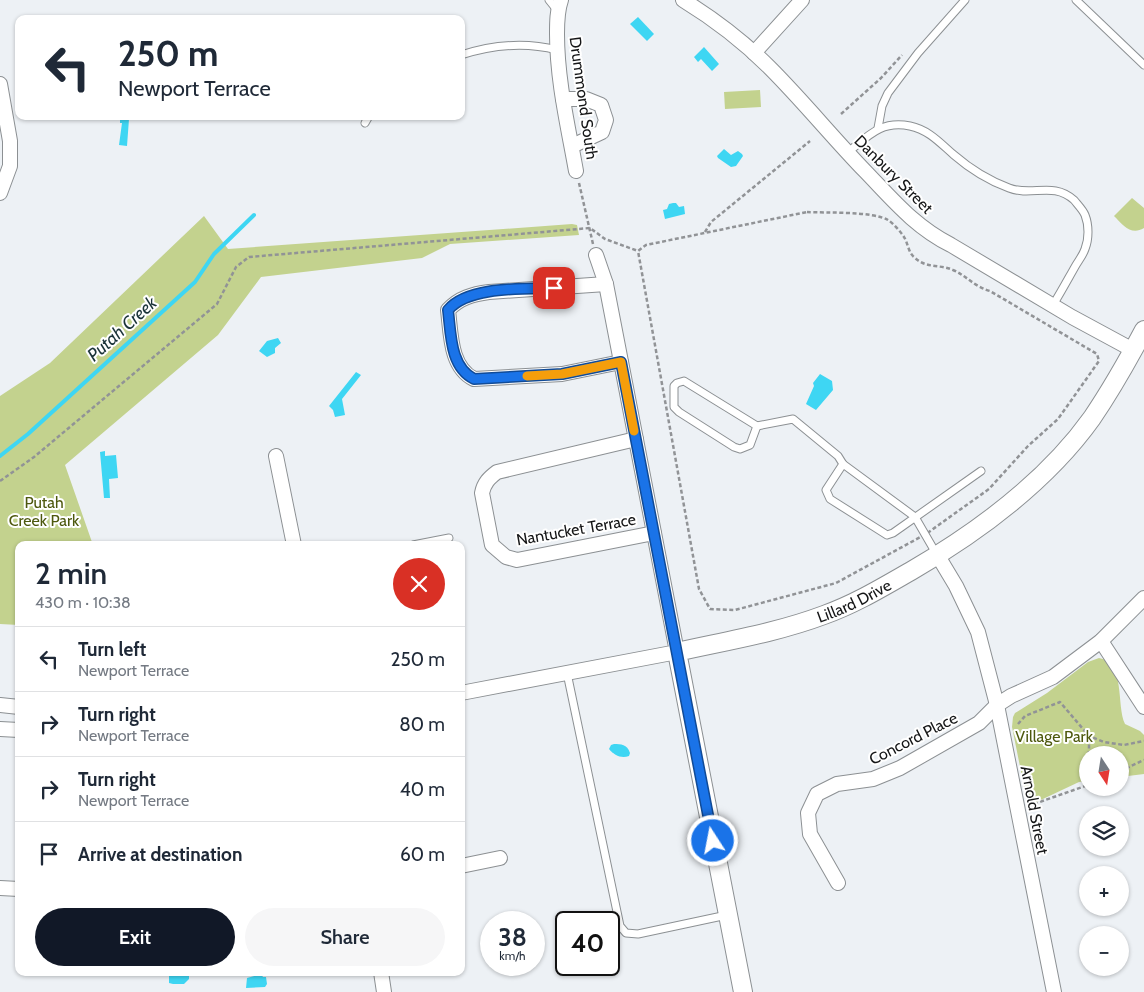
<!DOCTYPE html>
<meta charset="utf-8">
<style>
body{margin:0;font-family:Cabin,sans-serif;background:#f6f6f7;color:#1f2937;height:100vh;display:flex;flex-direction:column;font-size:19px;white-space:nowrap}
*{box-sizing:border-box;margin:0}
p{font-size:16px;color:#747a83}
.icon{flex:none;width:28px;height:28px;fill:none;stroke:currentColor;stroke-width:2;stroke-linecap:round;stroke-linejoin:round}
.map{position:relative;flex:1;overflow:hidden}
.sheet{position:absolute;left:15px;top:541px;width:450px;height:435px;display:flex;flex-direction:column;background:#fff;border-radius:10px;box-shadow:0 1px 4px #0004}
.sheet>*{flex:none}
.hud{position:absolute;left:15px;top:15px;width:450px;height:105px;border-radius:10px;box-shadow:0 1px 4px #0004;background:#fff;color:#1f2937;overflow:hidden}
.needle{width:32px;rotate:168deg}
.tools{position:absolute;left:1079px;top:746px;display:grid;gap:10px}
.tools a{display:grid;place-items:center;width:50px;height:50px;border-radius:50%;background:#fff;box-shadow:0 1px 4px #0004;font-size:25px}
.speed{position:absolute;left:480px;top:911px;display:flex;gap:10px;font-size:25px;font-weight:700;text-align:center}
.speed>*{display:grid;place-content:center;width:65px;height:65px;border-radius:50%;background:#fff;box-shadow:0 1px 4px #0004;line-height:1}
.speed small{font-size:12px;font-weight:400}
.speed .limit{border:2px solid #111;border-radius:8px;background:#fff;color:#111}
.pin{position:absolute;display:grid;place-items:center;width:42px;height:42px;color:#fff;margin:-21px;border-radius:10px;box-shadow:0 2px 8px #0006}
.me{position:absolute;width:55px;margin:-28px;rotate:349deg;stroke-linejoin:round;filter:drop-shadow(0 0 4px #0008)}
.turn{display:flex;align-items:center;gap:18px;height:105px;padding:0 20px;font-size:22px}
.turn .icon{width:65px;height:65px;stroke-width:2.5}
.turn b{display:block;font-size:35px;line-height:42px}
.round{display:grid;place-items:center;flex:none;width:52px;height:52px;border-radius:26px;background:#f6f6f7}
.summary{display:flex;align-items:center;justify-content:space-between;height:85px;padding:0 20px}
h1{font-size:30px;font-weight:600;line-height:38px}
.action{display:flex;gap:10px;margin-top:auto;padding:10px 20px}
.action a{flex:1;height:58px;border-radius:30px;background:#111827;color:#fff;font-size:20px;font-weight:600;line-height:58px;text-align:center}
.action a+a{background:#f6f6f7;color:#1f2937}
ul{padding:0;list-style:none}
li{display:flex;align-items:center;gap:15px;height:65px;padding:0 20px;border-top:1px solid #e0e1e3}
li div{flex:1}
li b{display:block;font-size:19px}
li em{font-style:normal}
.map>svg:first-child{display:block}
.green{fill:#c3d28e}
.water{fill:#3ed6f3}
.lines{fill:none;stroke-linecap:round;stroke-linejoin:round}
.stream{stroke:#3ed6f3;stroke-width:4}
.service-casing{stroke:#8c9093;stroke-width:9}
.minor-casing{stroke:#8c9093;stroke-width:16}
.tertiary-casing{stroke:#8c9093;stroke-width:20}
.path{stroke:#919396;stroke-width:2.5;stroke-dasharray:4 2.5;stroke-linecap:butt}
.service{stroke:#fff;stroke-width:7}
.minor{stroke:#fff;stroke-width:14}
.tertiary{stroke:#fff;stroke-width:18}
.route-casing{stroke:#114b97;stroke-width:12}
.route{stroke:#1a73e8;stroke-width:9}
.slow{stroke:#f59e0b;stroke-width:9}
.labels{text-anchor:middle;stroke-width:4;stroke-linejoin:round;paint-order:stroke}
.street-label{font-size:16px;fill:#151617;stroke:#fff}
.park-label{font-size:16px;fill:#4d580d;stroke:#fff}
.water-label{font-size:18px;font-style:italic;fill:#1a3338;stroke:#fff}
</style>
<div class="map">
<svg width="1144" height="992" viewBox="0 0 1144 992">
<rect width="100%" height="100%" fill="#edf1f5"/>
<g class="green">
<polygon points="760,90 761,107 725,109 724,92"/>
<path d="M 1132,198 L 1144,208 L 1144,228 C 1131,236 1123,225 1114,216 Z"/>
<polygon points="204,216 228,249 572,224 577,225 579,235 450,244 422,258 261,277 218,335 65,465 93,545 19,545 19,625 0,624 0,396 50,363"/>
<path d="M 1099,658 C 1126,663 1116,705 1125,724 L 1140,731 L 1144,735 L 1144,774 L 1120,777 L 1120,755 L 1088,755 L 1087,781 L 1079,782 L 1028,806 L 1012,727 L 1013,717 L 1015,713 L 1047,693 L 1088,662 Z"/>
</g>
<g class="water">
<polygon points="638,17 654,34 647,41 630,24"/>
<polygon points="704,47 719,64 712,71 701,59 698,62 694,57"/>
<polygon points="120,118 129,119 127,146 119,145 122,123 120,123"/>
<polygon points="724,149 731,155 738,151 742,154 743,156 736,166 731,167 718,158 717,156"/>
<polygon points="673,203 676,203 679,207 684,206 685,214 665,219 663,210 667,209 669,204"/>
<polygon points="278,338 281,343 275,348 275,353 267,357 259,351 267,341"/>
<polygon points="356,372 361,375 342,399 345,415 335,417 333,410 329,406"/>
<polygon points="820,374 832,381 833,390 816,410 806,404 814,386 813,383"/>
<polygon points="105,451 105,456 116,455 118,478 109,479 110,498 104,498 100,452"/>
<path d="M 614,744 C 621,744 627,744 630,753 L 629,756 C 621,759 614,755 609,749 L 611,745 Z"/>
<polygon points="177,973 189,974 189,979 184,984 173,984 169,983 169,974"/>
<polygon points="261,974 263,977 266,977 267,984 265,987 246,988 247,978"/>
</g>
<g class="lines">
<polyline class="stream" points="0,456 28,434 195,282 214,254 254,215"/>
<g class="service-casing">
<g id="service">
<polyline points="549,0 557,10"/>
<polyline points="1076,0 1144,65"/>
<path d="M 461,55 C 492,45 526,42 557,50"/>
<polyline points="365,123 369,116"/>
<polyline points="878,128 882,106 888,93 918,53 965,0"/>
<path d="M 847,153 C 868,136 881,120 910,126 C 929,130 940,143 954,155 C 969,168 990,181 1009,188 C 1032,197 1053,181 1074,200 C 1078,205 1083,210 1085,215 C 1089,225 1089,239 1085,249 C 1083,255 1079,260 1076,265 C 1068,279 1061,292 1053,305"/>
<polygon points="684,381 757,426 750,445 740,449 734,447 679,412 674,407 674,386 677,383"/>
<polyline points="757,426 793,419 838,456 843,464 826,490 830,499 887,535 893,533 981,471"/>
<polyline points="843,464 915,517 937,555"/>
<polyline points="413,545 449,538"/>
<polyline points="567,673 620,926 626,933 638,934 727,915"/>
</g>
</g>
<g class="minor-casing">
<g id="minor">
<path d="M 561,0 C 557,11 557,22 557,34 C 557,80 568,126 576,171"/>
<path d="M 683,0 C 714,19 744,42 770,68 C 803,101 833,138 865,171 C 893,200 915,227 951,245 L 1072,317 L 1133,350"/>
<polyline points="754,53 802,0"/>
<polyline points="0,84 10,141 10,166 0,193"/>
<polyline points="563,99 586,99 601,105 606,120 602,132 572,146"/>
<path d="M 606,284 L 489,292 C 473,294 459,298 448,310 C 451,334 450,367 474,379 L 562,374 L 621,362"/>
<path d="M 636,439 L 497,472 C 489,478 484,483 482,493 L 492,545 L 506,557 L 517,560 L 654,533"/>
<polyline points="276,456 294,545"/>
<polyline points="938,556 956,586 978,632 997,705 1054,992"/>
<polyline points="1101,641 1144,707"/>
<polyline points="461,693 677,652 606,284 596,255"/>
<polyline points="0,705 19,707"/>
<polyline points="0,729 19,730"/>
<polyline points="461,866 500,858"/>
<polyline points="838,883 810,834 808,813 817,794 837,784 873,779 900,768 979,723 997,705 1011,696 1053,677 1101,641 1144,598"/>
<polyline points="0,888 19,889"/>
<polyline points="381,972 384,992"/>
</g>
</g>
<g class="tertiary-casing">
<g id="tertiary">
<path id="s1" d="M 743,992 L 677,652 C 726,641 776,633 824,615 C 855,604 883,587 911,571 C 978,532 1047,481 1092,418 C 1111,390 1128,360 1144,330"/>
</g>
</g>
<g class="path">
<polyline points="841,114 881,78 902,55"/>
<polyline points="579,183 593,244"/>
<path d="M 807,212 C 826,213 872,211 888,220 C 893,223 901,232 904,237 C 908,243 908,252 914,257 C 926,269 940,264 953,270 C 967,276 973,286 990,291 L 1097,354 L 1099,361 L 1058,419 L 1028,446 L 989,489 L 926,534 L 836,583 L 735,610 L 710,609 L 699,589 L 638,251 L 646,245 Z"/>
<polyline points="705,232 711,222 810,141"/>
<polyline points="0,481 34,457 217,304 236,267 249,257 590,228 605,239 638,251"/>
<polyline points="1018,724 1025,716 1060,702 1089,736 1104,742 1124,745 1144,741"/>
<polyline points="1089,755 1089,737"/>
<polyline points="1120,771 1144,760"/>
<polyline points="1034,804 1088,785"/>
</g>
<use href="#service" class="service"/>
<use href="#minor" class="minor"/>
<use href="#tertiary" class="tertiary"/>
</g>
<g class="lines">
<g class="route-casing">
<path id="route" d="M 554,288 C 524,289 468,286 448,310 C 451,334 450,367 474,379 L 562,374 L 621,362 L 713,841"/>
</g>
<use href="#route" class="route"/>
<polyline class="slow" points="527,376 562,374 621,362 634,431"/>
</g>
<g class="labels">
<g class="street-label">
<text transform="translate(584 98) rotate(82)" y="6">Drummond South</text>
<text transform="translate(894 174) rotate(45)" y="6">Danbury Street</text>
<text transform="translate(576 529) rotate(-10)" y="6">Nantucket Terrace</text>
<text dy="6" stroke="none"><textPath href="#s1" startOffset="531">Lillard Drive</textPath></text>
<text transform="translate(913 738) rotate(-27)" y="6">Concord Place</text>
<text transform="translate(1035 810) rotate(79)" y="6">Arnold Street</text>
</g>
<g class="park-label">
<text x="44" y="508">Putah<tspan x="44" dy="18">Creek Park</tspan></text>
<text x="1054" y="742">Village Park</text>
</g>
<g class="water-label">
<text transform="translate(122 329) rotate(-42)" y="6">Putah Creek</text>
</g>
</g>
</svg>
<div class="tools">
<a><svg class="needle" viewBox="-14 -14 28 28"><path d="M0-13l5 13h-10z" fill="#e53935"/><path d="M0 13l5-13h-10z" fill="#747a83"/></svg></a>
<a><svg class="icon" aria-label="layers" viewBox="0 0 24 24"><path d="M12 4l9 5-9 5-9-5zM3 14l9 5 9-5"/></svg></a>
<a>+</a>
<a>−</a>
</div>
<div class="speed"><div>38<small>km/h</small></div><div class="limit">40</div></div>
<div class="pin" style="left:554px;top:288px;background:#d93025"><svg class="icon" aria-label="arrive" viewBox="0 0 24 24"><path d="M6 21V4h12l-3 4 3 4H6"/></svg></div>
<svg class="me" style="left:713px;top:841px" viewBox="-20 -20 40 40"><circle r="17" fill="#1a73e8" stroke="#fff" stroke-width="3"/><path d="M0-11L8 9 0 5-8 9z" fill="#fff"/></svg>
<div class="hud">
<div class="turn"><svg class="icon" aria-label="left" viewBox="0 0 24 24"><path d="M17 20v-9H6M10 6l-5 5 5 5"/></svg><div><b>250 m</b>Newport Terrace</div></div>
</div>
<section class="sheet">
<div class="summary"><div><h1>2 min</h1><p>430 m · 10:38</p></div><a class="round" style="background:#d93025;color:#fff"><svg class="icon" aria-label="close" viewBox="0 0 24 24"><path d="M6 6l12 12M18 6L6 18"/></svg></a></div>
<ul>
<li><svg class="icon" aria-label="left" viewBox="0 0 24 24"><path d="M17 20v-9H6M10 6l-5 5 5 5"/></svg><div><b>Turn left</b><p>Newport Terrace</p></div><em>250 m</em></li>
<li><svg class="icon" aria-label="right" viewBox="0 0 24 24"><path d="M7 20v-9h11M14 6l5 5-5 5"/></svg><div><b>Turn right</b><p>Newport Terrace</p></div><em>80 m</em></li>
<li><svg class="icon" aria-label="right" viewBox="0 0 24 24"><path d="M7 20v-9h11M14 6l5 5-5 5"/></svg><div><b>Turn right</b><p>Newport Terrace</p></div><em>40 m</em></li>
<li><svg class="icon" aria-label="arrive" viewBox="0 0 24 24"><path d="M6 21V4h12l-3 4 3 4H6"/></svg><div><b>Arrive at destination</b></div><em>60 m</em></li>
</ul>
<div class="action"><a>Exit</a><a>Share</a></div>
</section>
</div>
